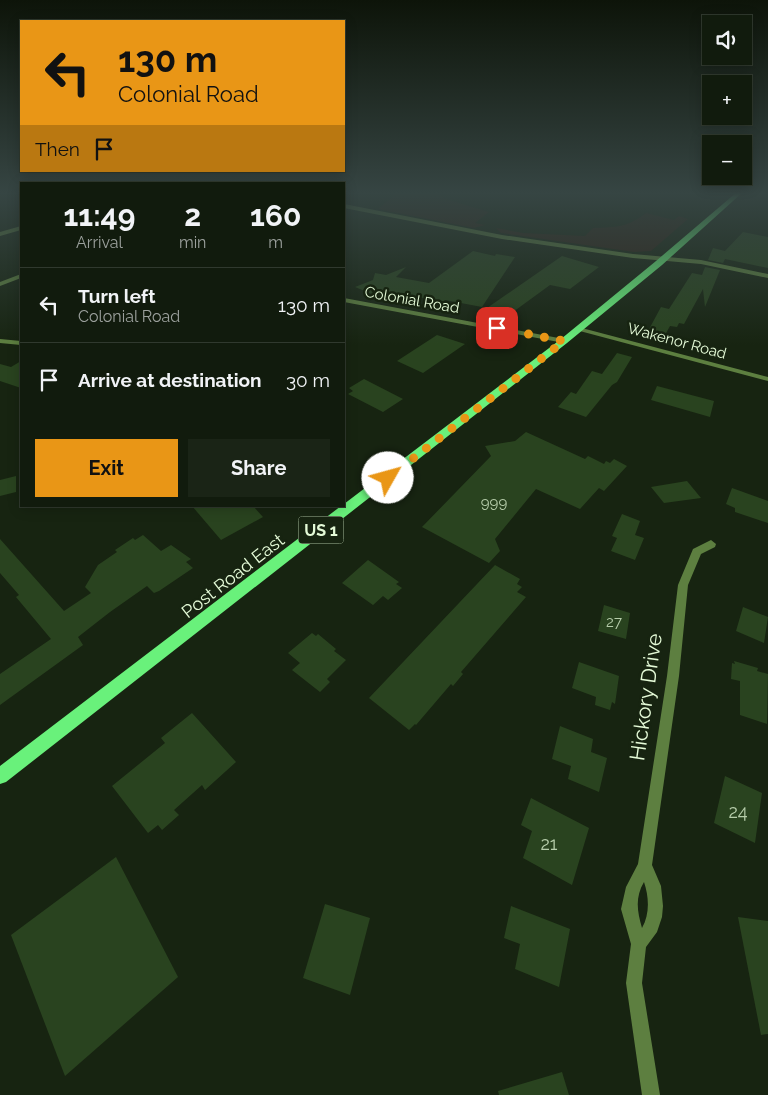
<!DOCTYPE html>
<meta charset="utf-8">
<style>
body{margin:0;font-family:Raleway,sans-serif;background:#1a2416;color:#f1f3f6;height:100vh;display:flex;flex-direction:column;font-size:19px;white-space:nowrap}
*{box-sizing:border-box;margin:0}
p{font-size:16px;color:#9ca19d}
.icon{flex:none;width:28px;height:28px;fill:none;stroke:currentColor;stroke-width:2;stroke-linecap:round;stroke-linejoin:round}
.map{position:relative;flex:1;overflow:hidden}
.side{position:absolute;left:20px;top:182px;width:325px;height:325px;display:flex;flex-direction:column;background:#111b0d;border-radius:0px;box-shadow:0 2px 12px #0003,0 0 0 1px #30392e}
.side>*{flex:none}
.guide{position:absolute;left:20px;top:20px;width:325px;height:152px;border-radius:0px;box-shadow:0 2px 12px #0003,0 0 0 1px #30392e;background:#e99616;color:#111;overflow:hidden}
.tools{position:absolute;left:702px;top:15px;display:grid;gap:10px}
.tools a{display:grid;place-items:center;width:50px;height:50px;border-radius:0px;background:#111b0d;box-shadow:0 2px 12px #0003,0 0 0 1px #30392e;font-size:25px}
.pin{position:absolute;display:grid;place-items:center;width:42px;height:42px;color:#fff;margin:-21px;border-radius:10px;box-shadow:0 2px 8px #0006}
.me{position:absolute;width:55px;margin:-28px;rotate:52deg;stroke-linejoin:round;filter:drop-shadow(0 0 4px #0008)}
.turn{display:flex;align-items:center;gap:18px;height:105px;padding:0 15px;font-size:22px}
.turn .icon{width:65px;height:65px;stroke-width:2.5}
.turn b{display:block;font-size:35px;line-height:42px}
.then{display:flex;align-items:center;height:48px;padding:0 15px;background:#0003;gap:10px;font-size:19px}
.eta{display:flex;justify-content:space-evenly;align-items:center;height:85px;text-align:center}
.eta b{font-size:30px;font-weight:700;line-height:35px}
.action{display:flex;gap:10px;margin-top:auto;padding:10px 15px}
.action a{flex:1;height:58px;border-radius:0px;background:#e99616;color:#111;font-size:20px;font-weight:700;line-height:58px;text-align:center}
.action a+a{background:#1a2416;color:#f1f3f6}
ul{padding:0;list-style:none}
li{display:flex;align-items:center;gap:15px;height:75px;padding:0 15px;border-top:1px solid #30392e}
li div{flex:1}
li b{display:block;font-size:19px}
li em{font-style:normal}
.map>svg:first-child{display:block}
.green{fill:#2e2015}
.building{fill:#29431f}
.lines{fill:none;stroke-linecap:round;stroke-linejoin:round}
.minor{fill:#5d7f40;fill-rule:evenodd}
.primary{fill:#69f17b;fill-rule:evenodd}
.route{stroke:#e99616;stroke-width:9;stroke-dasharray:0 16.2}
.labels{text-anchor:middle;stroke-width:5;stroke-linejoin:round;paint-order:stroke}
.far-street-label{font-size:15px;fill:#e5fbd8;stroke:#172411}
.number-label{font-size:15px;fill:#b6cdaa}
.shield{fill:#172411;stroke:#a7ba9c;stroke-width:1}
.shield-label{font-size:16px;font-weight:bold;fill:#e5fbd8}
.street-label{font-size:18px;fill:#e5fbd8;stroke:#172411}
.near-number-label{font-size:18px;fill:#b6cdaa}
.near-street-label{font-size:21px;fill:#e5fbd8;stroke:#172411}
</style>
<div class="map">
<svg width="768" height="1095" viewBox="0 0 768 1095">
<rect width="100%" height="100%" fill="#172411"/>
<g class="green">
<polygon points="390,192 434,192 446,199 489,212 475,223 485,225 474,228 378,209 394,195"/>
<path d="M 646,213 L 674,220 L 679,216 L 688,219 L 651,251 L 634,252 L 501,233 L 496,228 L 523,233 L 585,236 L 593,228 C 617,227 626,228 646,213 Z"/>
</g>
<g class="building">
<polygon points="743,232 768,237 768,268 725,259 723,263 708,260 713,248 725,251"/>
<polygon points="473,251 495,256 496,254 515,257 482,307 445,300 442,303 404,293 401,295 381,292 377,296 355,287 373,280 375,273 386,275 406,267 396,277 429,283"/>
<polygon points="562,256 599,267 570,289 550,285 513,312 487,308"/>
<polygon points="705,267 720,270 705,307 703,289 684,324 679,323 677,327 670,326 665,335 648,331 661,307 669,309 692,273 702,275"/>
<polygon points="437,335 465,344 423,373 397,361"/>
<polygon points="617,353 632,357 617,382 612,385 586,417 558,407 571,392 576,394 592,371 602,374"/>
<polygon points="21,361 21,388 0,381 0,364 11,367"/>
<polygon points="364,379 403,399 383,412 348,394 353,391 349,388"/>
<polygon points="657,386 714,401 710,417 651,400"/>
<polygon points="526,432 585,459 588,456 604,464 606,461 610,463 614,459 627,466 604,491 599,488 580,509 536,489 495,539 500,551 489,563 422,527 491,456 485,446 515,441"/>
<polygon points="16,476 16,492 0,496 0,480"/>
<polygon points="687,481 701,498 664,503 651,487"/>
<polygon points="732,488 768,501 768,523 735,512 735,508 726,504"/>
<polygon points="192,506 253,506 263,517 221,540"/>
<polygon points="622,514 640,521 635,535 644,538 635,560 611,551 617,538 612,536"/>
<polygon points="143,535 161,551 171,545 191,559 186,562 193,568 159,591 154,593 147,586 110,612 78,637 83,645 0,705 0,674 51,639 16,597 19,595 0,573 0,539 64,611 91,593 85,587 98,565 117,552 115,550 133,538 135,540"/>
<polygon points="368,560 399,582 396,584 402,588 388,600 383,596 373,605 342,583"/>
<polygon points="495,565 520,579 517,584 522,587 517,592 526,597 461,672 463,674 453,686 451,684 416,725 415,724 409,730 369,698"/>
<polygon points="604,605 630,613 626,639 598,631"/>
<polygon points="743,607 768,617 764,643 736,631"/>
<polygon points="312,633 316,636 318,634 336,649 334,651 346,660 327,679 330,682 320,692 292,670 300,663 288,653"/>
<polygon points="734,661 758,668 757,671 768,674 767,724 740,715 740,681 731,679 732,663 735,664"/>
<polygon points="579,662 619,676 615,704 612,702 610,710 595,705 596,697 572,688"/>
<polygon points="192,713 236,762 205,790 202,785 174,810 179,815 162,830 158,825 148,833 112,786 165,743 161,738"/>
<polygon points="560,726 593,739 591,752 607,758 599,792 568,779 571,766 552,759"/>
<polygon points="725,776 762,793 755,843 714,823"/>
<polygon points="531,798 589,828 572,885 523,858 532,831 521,825"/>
<polygon points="116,857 178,977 65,1076 11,935"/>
<polygon points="325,904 370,918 350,995 303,978"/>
<polygon points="511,906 570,929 559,987 515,969 520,944 504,938"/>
<polygon points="738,917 768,921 768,1034 761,1035"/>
<polygon points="562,1072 569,1095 499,1095 498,1091"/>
</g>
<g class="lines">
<g class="minor">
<polygon points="344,204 502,235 633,254 701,260 768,274 768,278 701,264 633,258 502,239 344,208"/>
<polygon points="21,226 21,230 0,236 0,232"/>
<polygon points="21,274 21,278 0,286 0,282"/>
<polygon points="344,298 564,339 568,341 564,343 344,302"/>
<polygon points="578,327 768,377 768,381 576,330 575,329"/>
<polygon points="0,339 21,341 21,345 0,343"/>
<path d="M 711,540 L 716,544 L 715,547 L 701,554 L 688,585 L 679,676 L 652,865 L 661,886 L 663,906 L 662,917 L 657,932 L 646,947 L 642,983 L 660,1095 L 642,1095 L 626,983 L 631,944 L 621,909 L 626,887 L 638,864 L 667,676 L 678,585 L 693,549 ZM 644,882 C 649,897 650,914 642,928 C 637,911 635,897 644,882 Z"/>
</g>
<polygon class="primary" points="737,192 743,192 662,265 567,343 6,782 0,784 0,766 341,506 344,506 344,504 561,339 656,261"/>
</g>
<linearGradient id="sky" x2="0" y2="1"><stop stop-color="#0d1409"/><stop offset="0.56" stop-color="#364543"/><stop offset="1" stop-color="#364543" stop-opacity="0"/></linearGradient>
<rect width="768" height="345" fill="url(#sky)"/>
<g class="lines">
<polyline class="route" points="388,478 564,341 497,328"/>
</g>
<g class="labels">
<g class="far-street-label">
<text transform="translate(412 300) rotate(10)" y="5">Colonial Road</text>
<text transform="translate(677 341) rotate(15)" y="5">Wakenor Road</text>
</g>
<g class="number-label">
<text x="494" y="508">999</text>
<text x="614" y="627">27</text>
</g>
<rect class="shield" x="298.5" y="516.5" width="45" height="27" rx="4"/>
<g class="shield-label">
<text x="321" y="536">US 1</text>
</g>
<g class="street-label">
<text transform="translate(233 576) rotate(-38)" y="6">Post Road East</text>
</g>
<g class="near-number-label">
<text x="738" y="818">24</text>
<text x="549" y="850">21</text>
</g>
<g class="near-street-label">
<text transform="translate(646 697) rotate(-82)" y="7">Hickory Drive</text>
</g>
</g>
</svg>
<div class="tools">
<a><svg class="icon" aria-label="sound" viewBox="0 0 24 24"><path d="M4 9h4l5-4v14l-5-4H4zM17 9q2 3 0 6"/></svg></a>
<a>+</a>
<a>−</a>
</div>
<div class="pin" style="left:497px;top:328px;background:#d93025"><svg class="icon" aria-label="arrive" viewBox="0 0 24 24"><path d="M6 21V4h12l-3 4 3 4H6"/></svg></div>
<svg class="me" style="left:388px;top:478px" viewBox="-20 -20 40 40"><circle r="19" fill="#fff"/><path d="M0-13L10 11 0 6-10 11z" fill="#e99616"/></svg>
<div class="guide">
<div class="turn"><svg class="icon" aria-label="left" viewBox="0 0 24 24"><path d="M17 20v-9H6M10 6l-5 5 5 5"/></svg><div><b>130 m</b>Colonial Road</div></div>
<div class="then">Then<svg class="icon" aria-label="arrive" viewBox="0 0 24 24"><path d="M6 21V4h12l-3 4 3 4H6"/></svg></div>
</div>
<section class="side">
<div class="eta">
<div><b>11:49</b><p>Arrival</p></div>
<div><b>2</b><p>min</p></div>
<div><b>160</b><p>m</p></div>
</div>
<ul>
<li><svg class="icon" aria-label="left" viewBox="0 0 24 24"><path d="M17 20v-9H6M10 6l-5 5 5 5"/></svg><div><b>Turn left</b><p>Colonial Road</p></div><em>130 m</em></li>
<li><svg class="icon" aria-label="arrive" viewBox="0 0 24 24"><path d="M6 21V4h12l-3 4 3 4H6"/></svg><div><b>Arrive at destination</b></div><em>30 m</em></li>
</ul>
<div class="action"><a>Exit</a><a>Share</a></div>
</section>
</div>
